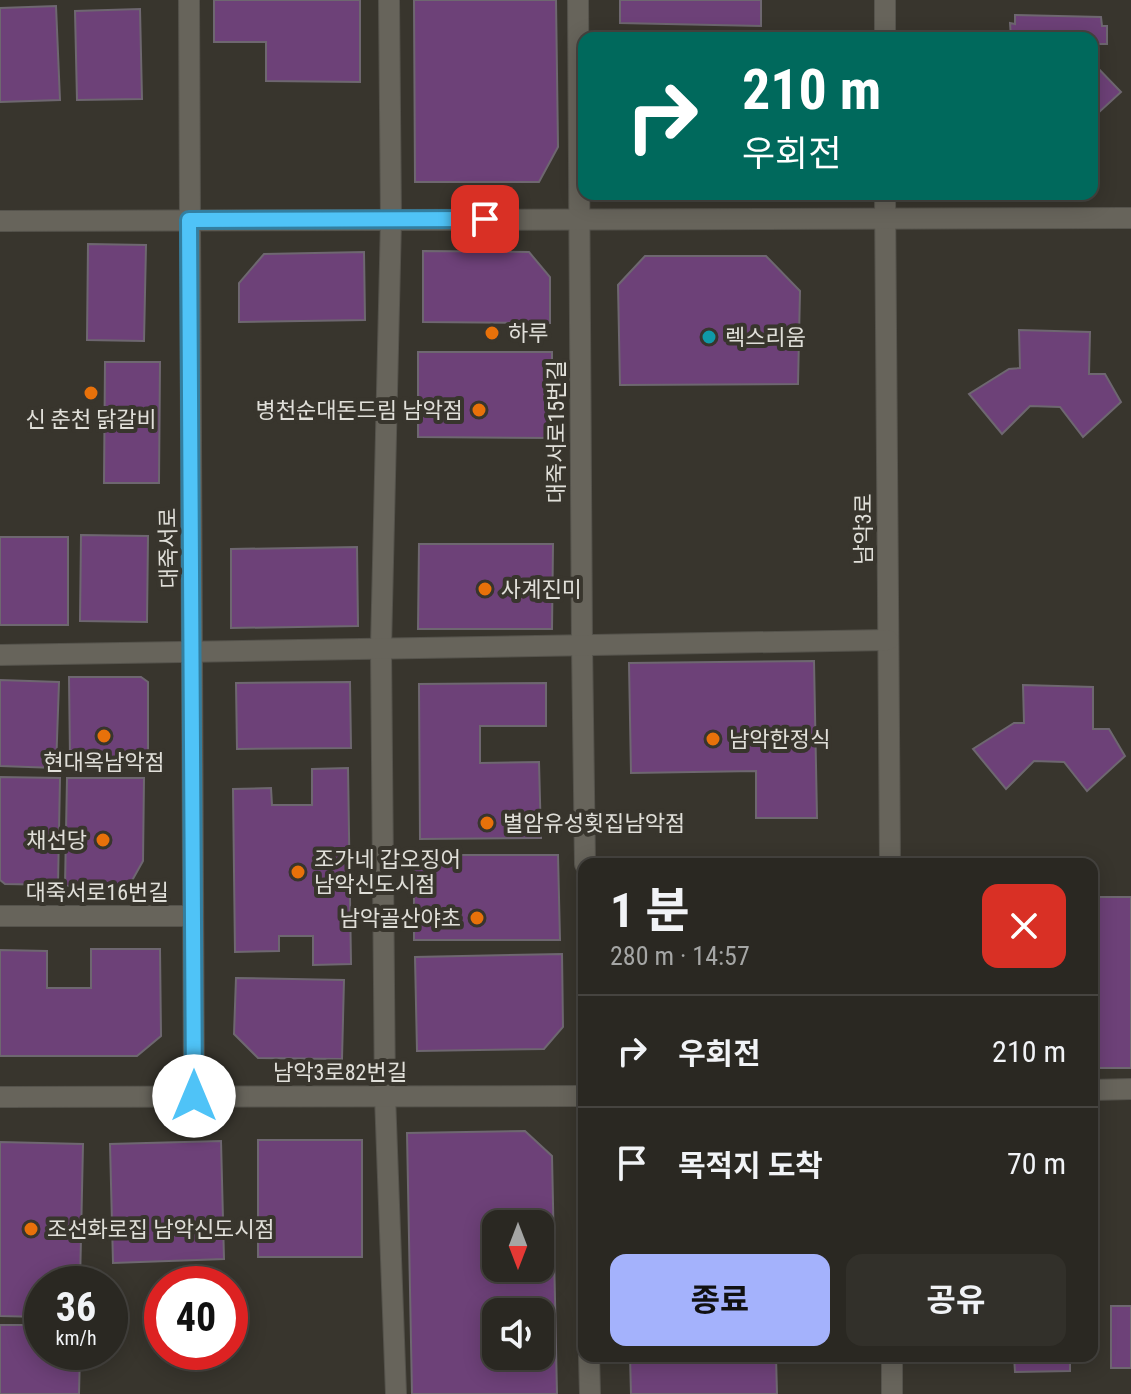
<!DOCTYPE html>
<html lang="ko">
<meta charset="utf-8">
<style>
body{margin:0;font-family:"Roboto Condensed","Noto Sans KR",sans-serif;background:#32302a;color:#f1f3f6;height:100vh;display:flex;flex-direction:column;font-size:30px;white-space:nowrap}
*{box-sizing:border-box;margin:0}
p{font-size:26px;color:#a5a6a5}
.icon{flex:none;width:44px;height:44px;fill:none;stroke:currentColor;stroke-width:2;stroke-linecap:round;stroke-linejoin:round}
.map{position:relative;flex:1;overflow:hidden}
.drawer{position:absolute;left:578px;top:858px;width:520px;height:504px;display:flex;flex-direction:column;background:#2a2822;border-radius:16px;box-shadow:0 4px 20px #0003,0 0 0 2px #464440}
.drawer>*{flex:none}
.top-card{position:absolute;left:578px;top:32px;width:520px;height:168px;border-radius:16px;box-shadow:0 4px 20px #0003,0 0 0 2px #464440;background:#00695c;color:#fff;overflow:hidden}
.needle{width:52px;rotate:180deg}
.buttons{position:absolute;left:482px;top:1210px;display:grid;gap:16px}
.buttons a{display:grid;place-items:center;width:72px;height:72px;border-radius:16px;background:#2a2822;box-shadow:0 4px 20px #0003,0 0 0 2px #464440;font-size:40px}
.speed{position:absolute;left:24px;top:1266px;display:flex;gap:16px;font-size:40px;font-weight:700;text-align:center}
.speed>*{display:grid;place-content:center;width:104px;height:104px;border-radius:50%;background:#2a2822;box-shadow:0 4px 20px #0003,0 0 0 2px #464440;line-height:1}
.speed small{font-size:20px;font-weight:400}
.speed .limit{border:12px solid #d22;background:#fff;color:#111}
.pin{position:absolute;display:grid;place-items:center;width:68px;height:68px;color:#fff;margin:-34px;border-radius:16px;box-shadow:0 4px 12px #0006}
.me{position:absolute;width:88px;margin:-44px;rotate:0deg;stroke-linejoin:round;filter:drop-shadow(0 0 6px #0008)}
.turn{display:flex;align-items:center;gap:28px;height:168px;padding:0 32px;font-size:36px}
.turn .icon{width:104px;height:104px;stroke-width:2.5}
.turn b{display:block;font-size:56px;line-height:68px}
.round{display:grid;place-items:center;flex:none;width:84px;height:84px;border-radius:16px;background:#32302a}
.overview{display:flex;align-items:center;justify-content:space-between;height:136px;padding:0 32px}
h1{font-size:48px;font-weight:700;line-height:60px}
.action{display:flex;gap:16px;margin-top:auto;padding:16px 32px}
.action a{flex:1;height:92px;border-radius:16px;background:#a4b2fc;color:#111;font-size:32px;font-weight:700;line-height:92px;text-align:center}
.action a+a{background:#32302a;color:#f1f3f6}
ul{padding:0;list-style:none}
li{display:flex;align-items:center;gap:24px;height:112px;padding:0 32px;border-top:2px solid #464440}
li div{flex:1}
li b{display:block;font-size:30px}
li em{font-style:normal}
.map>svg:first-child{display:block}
.building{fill:#6d4178;stroke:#6e6770;stroke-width:2;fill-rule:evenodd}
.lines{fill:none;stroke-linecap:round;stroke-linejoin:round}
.minor-casing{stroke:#55534c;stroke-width:22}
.minor{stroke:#67645b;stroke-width:20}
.route-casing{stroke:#337fa1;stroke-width:20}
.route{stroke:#4fc3f7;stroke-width:14}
.food-dot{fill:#e8710a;stroke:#38352d;stroke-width:3}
.culture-dot{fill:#0f9aa8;stroke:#38352d;stroke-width:3}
.labels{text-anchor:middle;stroke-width:8;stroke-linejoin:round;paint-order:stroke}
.poi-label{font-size:22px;fill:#e0dfd9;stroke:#38352d;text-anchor:start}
.street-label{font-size:22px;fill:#e0dfd9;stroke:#38352d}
</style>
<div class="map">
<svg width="1131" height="1394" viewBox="0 0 1131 1394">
<rect width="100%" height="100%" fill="#38352d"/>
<g class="building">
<polygon points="214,0 360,0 360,82 266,81 266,42 214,42"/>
<polygon points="414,0 556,0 558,147 539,182 415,182"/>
<polygon points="620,0 761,0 761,26 620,23"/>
<polygon points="56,6 60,100 0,102 0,8"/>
<polygon points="140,9 142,99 77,100 75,11"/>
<polygon points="1015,15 1101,17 1102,26 1107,26 1107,44 1092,44 1092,38 1011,38 1010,23 1015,24"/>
<polygon points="1092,62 1121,92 1097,114 1092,110"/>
<polygon points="88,244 146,245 144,341 87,340"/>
<polygon points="423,251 529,252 550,277 550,323 423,322"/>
<polygon points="364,252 365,320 239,322 239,283 264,254"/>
<polygon points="645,256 766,256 800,291 798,384 620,385 618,285"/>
<polygon points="1019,330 1090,332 1089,374 1105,374 1121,402 1083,437 1060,407 1030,406 1002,434 969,394 1009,369 1020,368"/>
<polygon points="418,352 552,352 552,438 418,437"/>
<polygon points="105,362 160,362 159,483 104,483"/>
<polygon points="81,535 148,536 147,622 80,621"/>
<rect x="0" y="537" width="68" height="88"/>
<polygon points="419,544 553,544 552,629 418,629"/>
<polygon points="357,547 358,626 231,628 231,549"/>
<polygon points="814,661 817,818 756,818 756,771 631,773 629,663"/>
<polygon points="69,677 141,677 148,682 148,757 70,757"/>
<polygon points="0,680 59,682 56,768 0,766"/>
<polygon points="350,682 351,748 237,749 236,683"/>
<polygon points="546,683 546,726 480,726 480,763 539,762 541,838 420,839 419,684"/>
<polygon points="1023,685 1093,687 1093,729 1109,729 1125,756 1087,791 1064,762 1034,761 1006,789 973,749 1014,723 1024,723"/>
<polygon points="348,768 351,964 313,965 313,936 279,936 279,951 235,952 233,789 271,788 272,805 312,805 312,769"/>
<polygon points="0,777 60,778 58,885 5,884 0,880"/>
<polygon points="67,778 144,778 143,861 129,886 65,886"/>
<polygon points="414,855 558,855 560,940 414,940"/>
<rect x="1092" y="897" width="39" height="171"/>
<polygon points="91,949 160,949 161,1036 137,1056 0,1056 0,950 47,951 47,988 91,988"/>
<polygon points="562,954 563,1027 544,1049 417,1051 415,957"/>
<polygon points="236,978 344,980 342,1059 258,1058 234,1034"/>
<path d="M 525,1131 L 552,1156 L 557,1394 L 412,1394 L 407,1133 ZM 496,1224 L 540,1224 L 540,1268 L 496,1268 ZM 496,1312 L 540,1312 L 540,1356 L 496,1356 Z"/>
<rect x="258" y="1140" width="104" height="117"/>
<polygon points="221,1141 224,1259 113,1263 110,1144"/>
<polygon points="0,1142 83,1144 80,1284 42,1284 42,1317 0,1316"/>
<rect x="1111" y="1306" width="20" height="62"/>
<polygon points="0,1325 42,1325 42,1352 80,1352 79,1394 0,1394"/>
<polygon points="630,1356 776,1356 777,1394 631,1394"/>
<polygon points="1014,1356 1070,1356 1070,1371 1015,1372"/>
</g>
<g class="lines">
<g class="minor-casing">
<g id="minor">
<polyline points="189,0 194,1096"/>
<polyline points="389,0 391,220 381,648 385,1096 396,1394"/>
<polyline points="578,0 582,645 585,864"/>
<polyline points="885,0 885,38"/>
<polyline points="885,194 890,864"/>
<polyline points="0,221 1131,218"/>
<polyline points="0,655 888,640"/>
<polyline points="0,916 193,916"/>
<polyline points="1092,1090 1131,1089"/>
<polyline points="0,1097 584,1096"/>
<polyline points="589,1356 590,1394"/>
<polyline points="892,1356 892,1394"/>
</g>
</g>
<use href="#minor" class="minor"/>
</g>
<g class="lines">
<g class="route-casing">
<polyline id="route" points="194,1096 189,220 485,219"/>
</g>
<use href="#route" class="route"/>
</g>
<g class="food-dot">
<circle cx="492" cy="333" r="8"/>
<circle cx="91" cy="393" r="8"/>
<circle cx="479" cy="410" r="8"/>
<circle cx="485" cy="589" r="8"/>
<circle cx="104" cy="736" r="8"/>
<circle cx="713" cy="739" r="8"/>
<circle cx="487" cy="823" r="8"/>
<circle cx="103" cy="840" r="8"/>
<circle cx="298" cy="872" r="8"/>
<circle cx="477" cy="918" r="8"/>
<circle cx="31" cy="1229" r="8"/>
</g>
<circle class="culture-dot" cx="709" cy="337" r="8"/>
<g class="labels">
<g class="poi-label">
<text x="508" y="341">하루</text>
<text x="725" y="345">렉스리움</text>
<text x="463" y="418" text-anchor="end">병천순대돈드림 남악점</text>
<text x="91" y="427" text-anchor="middle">신 춘천 닭갈비</text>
<text x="501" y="597">사계진미</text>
<text x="729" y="747">남악한정식</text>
<text x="104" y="770" text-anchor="middle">현대옥남악점</text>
<text x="503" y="831">별암유성횟집남악점</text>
<text x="87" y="848" text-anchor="end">채선당</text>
<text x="314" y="867">조가네 갑오징어<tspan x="314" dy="25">남악신도시점</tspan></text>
<text x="461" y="926" text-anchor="end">남악골산야초</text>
<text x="47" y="1237">조선화로집 남악신도시점</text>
</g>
<g class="street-label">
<text transform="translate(556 432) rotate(-90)" y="8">대죽서로15번길</text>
<text transform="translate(863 529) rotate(-90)" y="8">남악3로</text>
<text transform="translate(168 548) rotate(-91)" y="8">대죽서로</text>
<text x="97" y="900">대죽서로16번길</text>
<text x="340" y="1080">남악3로82번길</text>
</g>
</g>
</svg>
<div class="buttons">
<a><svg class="needle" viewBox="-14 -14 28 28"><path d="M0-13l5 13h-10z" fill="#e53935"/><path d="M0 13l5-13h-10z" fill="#a5a6a5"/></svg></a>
<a><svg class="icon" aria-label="sound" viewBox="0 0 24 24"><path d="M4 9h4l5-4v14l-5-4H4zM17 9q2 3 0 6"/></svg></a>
</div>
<div class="speed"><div>36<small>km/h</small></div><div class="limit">40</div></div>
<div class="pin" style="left:485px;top:219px;background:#d93025"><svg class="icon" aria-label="arrive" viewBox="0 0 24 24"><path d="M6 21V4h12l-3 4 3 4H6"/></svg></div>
<svg class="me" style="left:194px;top:1096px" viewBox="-20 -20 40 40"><circle r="19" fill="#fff"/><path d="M0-13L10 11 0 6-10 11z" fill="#4fc3f7"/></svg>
<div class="top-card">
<div class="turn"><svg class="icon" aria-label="right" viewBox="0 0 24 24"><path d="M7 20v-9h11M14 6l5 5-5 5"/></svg><div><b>210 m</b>우회전</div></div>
</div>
<section class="drawer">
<div class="overview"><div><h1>1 분</h1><p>280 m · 14:57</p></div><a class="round" style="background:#d93025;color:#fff"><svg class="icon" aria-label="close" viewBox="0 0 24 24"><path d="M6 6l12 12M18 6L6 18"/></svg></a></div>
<ul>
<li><svg class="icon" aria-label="right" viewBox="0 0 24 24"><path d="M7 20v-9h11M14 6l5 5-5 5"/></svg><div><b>우회전</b></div><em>210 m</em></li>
<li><svg class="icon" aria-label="arrive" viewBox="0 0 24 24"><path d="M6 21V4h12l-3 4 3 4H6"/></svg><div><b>목적지 도착</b></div><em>70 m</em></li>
</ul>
<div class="action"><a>종료</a><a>공유</a></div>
</section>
</div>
